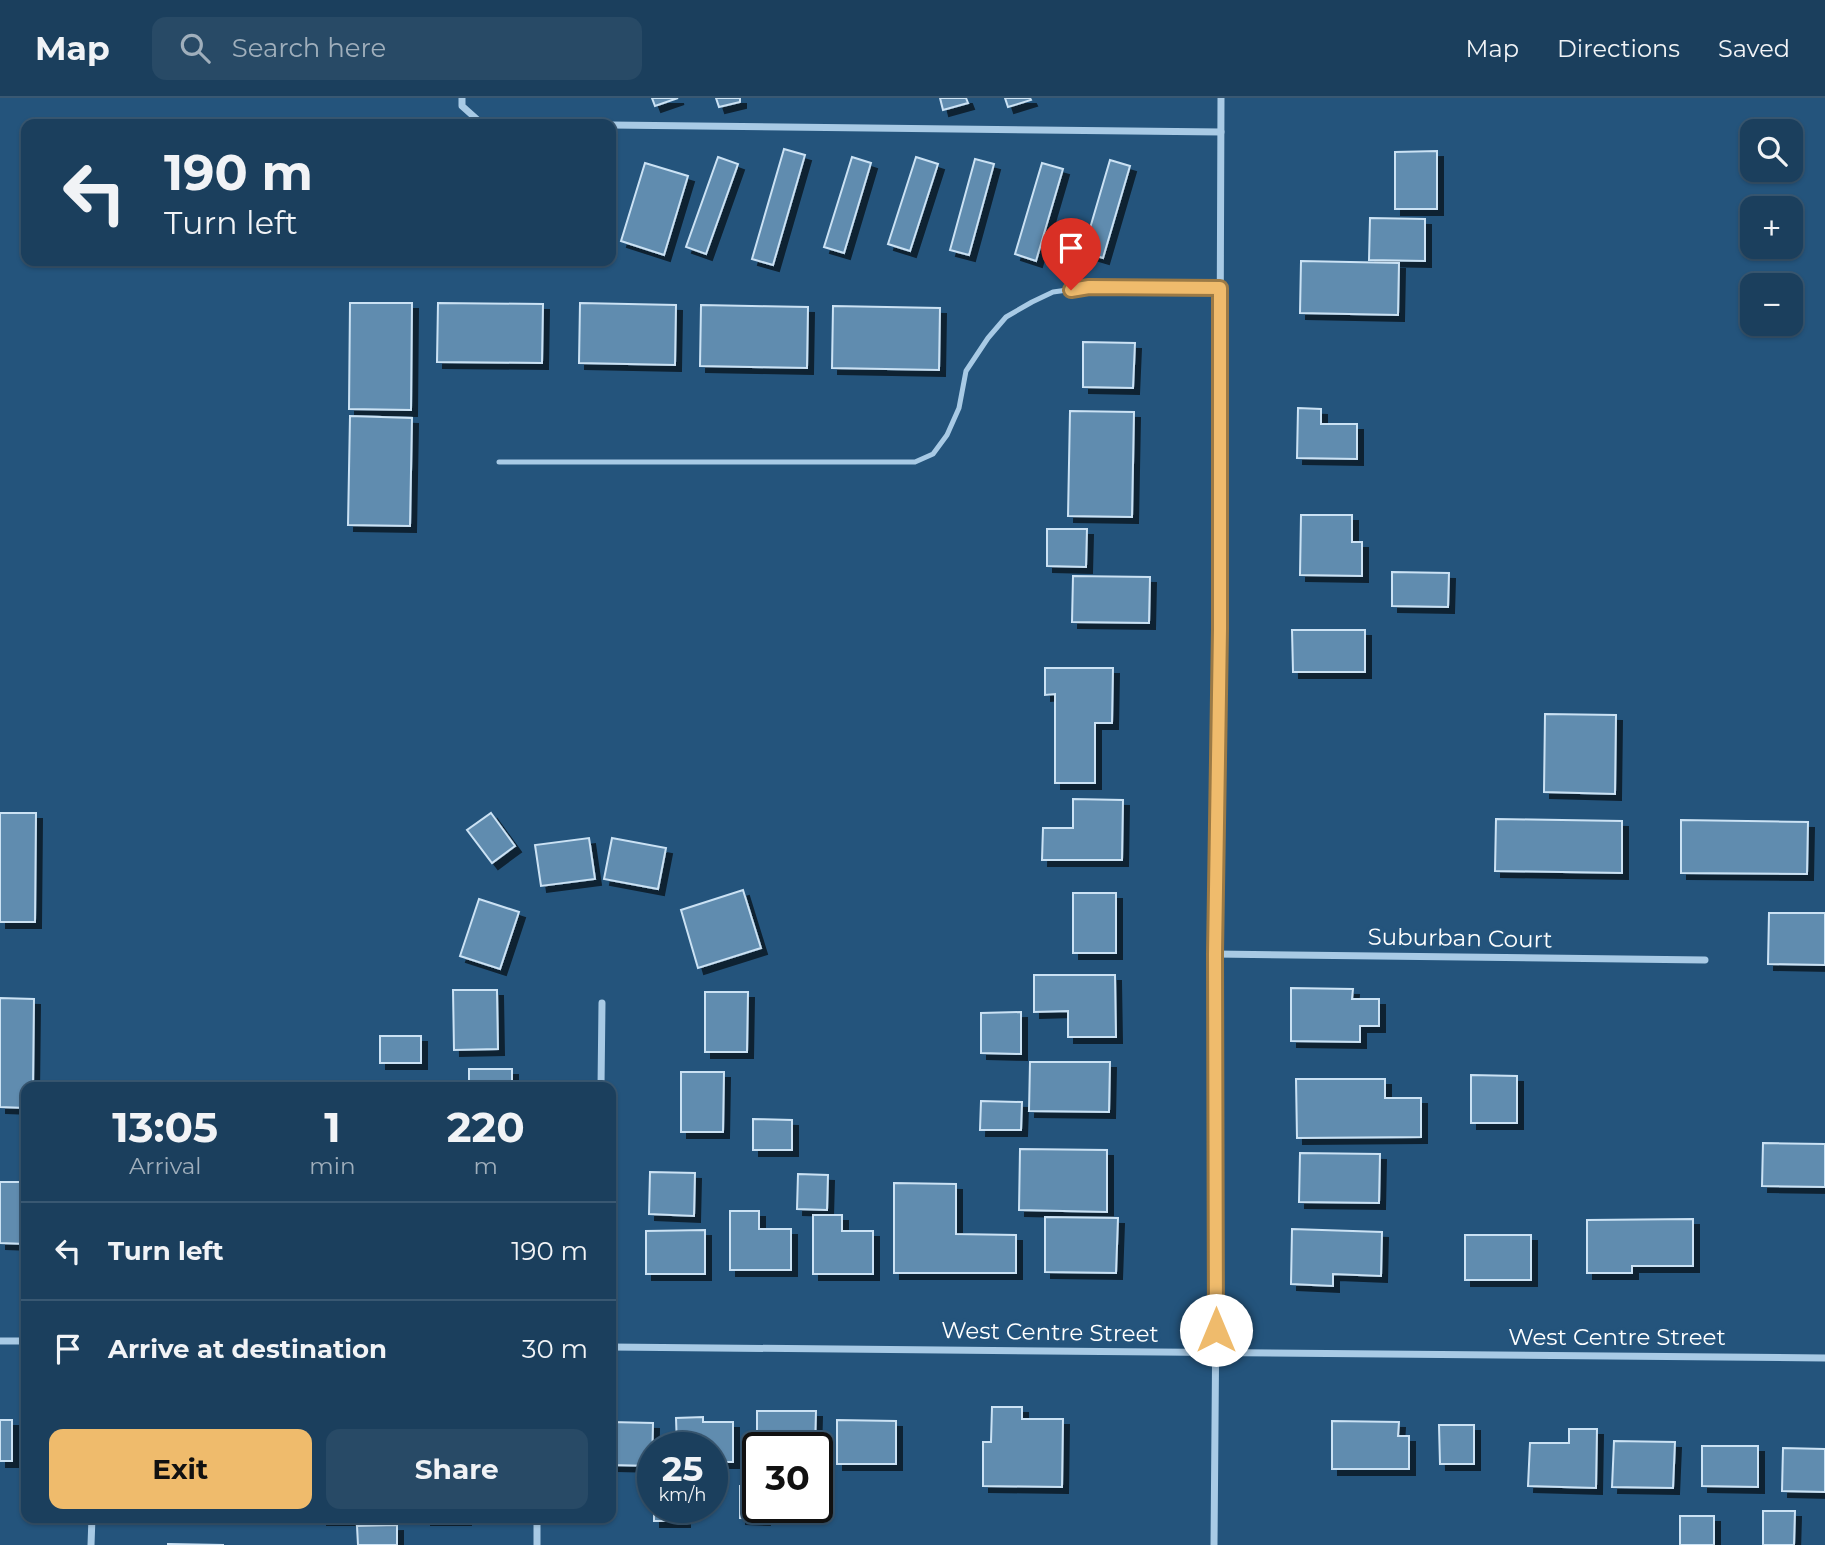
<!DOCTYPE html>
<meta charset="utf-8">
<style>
body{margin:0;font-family:Montserrat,sans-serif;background:#284a66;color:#f1f3f6;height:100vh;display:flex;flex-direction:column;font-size:26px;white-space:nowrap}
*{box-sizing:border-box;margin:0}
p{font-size:23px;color:#a0afbc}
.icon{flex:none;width:38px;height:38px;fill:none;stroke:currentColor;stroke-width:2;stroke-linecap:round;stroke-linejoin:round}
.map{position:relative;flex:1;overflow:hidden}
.sheet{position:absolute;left:21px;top:984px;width:595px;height:441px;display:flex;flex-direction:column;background:#1b3f5d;border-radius:14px;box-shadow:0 2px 5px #0004,0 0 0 2px #395872}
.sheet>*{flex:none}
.top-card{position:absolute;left:21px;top:21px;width:595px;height:147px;border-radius:14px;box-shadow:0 2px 5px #0004,0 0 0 2px #395872;background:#1b3f5d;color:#f1f3f6;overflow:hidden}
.buttons{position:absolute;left:1740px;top:21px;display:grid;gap:14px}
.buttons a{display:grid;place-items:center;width:63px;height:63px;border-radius:14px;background:#1b3f5d;box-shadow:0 2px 5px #0004,0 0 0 2px #395872;font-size:35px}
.speed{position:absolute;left:637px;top:1334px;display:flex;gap:14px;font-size:35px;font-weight:700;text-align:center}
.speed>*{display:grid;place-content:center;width:91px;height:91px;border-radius:50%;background:#1b3f5d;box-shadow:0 2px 5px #0004,0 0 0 2px #395872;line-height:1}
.speed small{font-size:18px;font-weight:400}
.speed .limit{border:4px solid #111;border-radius:10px;background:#fff;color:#111}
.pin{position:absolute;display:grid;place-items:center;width:60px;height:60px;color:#fff;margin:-72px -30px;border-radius:50% 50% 50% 0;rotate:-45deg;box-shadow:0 0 7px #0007}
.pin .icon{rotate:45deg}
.me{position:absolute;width:77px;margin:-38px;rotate:0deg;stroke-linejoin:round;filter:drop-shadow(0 0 5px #0008)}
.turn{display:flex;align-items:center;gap:24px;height:147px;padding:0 28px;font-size:32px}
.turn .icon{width:91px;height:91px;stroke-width:2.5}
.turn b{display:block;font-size:49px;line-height:60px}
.eta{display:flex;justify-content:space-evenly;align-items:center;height:119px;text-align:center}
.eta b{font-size:42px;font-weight:700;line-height:49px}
.cta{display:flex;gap:14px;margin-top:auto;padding:14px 28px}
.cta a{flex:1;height:80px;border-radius:14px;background:#efbb6c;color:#111;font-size:28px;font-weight:700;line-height:80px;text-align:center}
.cta a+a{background:#284a66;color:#f1f3f6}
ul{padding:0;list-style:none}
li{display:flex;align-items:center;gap:21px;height:98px;padding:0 28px;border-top:2px solid #395872}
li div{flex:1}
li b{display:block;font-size:26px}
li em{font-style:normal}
header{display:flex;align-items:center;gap:42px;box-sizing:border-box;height:98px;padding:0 35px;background:#1b3f5d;border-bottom:2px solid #395872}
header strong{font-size:33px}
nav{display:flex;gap:38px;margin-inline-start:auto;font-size:24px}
.search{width:490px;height:63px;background:#284a66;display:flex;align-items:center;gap:18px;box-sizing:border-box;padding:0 24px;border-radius:14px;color:#a0afbc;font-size:26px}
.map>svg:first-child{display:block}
.building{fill:#618caf;stroke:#cbe2f4;stroke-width:2;filter:url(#shadow)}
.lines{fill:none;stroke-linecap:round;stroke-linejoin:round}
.service{stroke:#a8cae5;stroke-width:5}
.minor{stroke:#a8cae5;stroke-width:7}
.route-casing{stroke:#9b7a46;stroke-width:18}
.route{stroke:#efbb6c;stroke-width:12}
.labels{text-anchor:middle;stroke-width:7;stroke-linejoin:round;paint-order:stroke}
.street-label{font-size:23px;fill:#fff;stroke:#24547c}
</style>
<header>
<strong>Map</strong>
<div class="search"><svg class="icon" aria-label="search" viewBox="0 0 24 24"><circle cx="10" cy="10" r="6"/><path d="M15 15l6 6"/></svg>Search here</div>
<nav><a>Map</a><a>Directions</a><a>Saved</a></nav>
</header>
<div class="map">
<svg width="1825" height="1447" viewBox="0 0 1825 1447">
<defs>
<filter id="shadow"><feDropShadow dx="6" dy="6" stdDeviation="0" flood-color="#0009"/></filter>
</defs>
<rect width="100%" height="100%" fill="#24547c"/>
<g class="building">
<polygon points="652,0 678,0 655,8"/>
<polygon points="716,0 740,0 740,4 719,9"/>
<polygon points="940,0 966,0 968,5 943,12"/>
<polygon points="1005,0 1030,0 1031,2 1008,9"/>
<polygon points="784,51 805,57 773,167 752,161"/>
<polygon points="1437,53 1437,111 1395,111 1395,54"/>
<polygon points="718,59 738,66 706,156 686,149"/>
<polygon points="852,59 871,65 844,155 824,149"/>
<polygon points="916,59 938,66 910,153 888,146"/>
<polygon points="975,61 994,66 969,157 950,152"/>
<polygon points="1110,62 1130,68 1103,160 1083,154"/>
<polygon points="645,65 688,78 664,157 621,143"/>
<polygon points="1042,65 1063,71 1036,163 1015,156"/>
<polygon points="1370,120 1425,121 1425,163 1369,162"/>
<polygon points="1301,163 1399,165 1398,217 1300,215"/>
<polygon points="350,205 412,205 411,312 349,311"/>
<polygon points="438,205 543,206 542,265 437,264"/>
<polygon points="580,205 676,207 675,267 579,265"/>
<polygon points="701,207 808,209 807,270 700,268"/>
<polygon points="833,208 940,210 939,272 832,270"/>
<polygon points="1083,244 1135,245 1133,290 1083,289"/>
<polygon points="1298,310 1321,311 1321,326 1357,326 1357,361 1297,360"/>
<polygon points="1070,313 1134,314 1132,419 1068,418"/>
<polygon points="350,318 412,320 410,428 348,427"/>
<polygon points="1301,417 1352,417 1352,444 1362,444 1362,478 1300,477"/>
<polygon points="1047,431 1087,431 1086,469 1047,468"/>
<polygon points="1392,474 1449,475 1448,509 1392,508"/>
<polygon points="1073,478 1150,479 1149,525 1072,524"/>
<polygon points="1292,532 1365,532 1365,574 1293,574"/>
<polygon points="1045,570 1113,570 1112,625 1095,625 1095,685 1055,685 1055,596 1045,597"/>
<polygon points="1545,616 1616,617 1615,696 1544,694"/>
<polygon points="1073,701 1123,702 1122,762 1042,762 1043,730 1073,730"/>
<polygon points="0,715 36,715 35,824 0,824"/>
<polygon points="491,715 515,748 492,765 467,732"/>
<polygon points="1496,721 1622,723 1622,775 1495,773"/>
<polygon points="1681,722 1808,724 1807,776 1681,775"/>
<polygon points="589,740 595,781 541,788 535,747"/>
<polygon points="612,740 666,750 658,791 604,781"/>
<polygon points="743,792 761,850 698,870 681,812"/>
<rect x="1073" y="795" width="43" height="60"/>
<polygon points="479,801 519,814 500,871 460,858"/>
<polygon points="1769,815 1825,815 1825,867 1768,866"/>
<polygon points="1034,877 1115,877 1116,939 1068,939 1068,913 1034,914"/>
<polygon points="1291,890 1353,891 1352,901 1379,901 1379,928 1360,928 1360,944 1291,943"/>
<polygon points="453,892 497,892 498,951 454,952"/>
<polygon points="705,894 748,894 747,954 705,954"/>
<polygon points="0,900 34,901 33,989 26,989 26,1010 0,1009"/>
<polygon points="1021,914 1021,956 981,955 981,915"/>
<rect x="380" y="938" width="41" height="27"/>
<polygon points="1030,964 1110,964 1109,1014 1029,1013"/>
<rect x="469" y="971" width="43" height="18"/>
<polygon points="681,974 724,974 723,1034 681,1034"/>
<polygon points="1471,977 1517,978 1517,1025 1471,1025"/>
<polygon points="1296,981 1385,981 1385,1000 1421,1000 1421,1039 1297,1040"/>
<polygon points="981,1003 1022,1004 1021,1032 980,1032"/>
<polygon points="753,1021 792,1022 792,1052 753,1052"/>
<polygon points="1763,1045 1825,1046 1825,1089 1762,1088"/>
<polygon points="1020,1051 1107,1052 1107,1114 1019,1112"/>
<polygon points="1300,1055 1380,1056 1379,1105 1299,1104"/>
<polygon points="650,1074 695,1075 694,1118 649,1116"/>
<polygon points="798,1076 828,1077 827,1112 797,1111"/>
<polygon points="0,1084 26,1084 26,1146 0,1145"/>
<polygon points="894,1085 956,1086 956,1136 1016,1137 1016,1175 894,1175"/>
<polygon points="730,1113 759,1113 759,1131 791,1131 791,1172 730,1172"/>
<polygon points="813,1117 842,1117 842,1133 873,1133 873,1176 813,1176"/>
<polygon points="1045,1119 1118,1120 1116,1175 1045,1174"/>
<polygon points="1693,1121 1693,1168 1632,1168 1632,1175 1587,1175 1587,1122"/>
<polygon points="1292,1131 1382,1134 1381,1178 1333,1176 1333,1188 1291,1186"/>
<polygon points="705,1132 705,1176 646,1176 646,1133"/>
<rect x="1465" y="1137" width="66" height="45"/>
<polygon points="992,1309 1022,1309 1022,1321 1063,1321 1062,1389 983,1388 983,1344 991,1344"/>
<polygon points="757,1313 816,1313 815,1349 758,1349 757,1367"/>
<polygon points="703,1319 703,1324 733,1324 733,1364 712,1364 712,1349 677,1349 676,1320"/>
<rect x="0" y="1322" width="12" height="41"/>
<polygon points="837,1322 896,1323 896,1366 837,1366"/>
<polygon points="1332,1323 1399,1324 1398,1338 1409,1338 1409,1371 1332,1371"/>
<polygon points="611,1324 653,1325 652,1368 611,1367"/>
<polygon points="1439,1327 1474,1327 1474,1366 1440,1366"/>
<polygon points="1569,1331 1597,1331 1596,1390 1528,1388 1530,1345 1569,1345"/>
<polygon points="1614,1343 1675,1344 1673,1390 1612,1389"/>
<polygon points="1702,1348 1758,1348 1758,1389 1702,1388"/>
<polygon points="1783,1350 1825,1351 1825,1394 1782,1393"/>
<polygon points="740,1388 758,1388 758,1409 765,1409 764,1421 740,1420"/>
<rect x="654" y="1409" width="30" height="14"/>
<polygon points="1763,1413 1795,1413 1794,1447 1763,1447"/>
<rect x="1680" y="1418" width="34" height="29"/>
<rect x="321" y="1419" width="35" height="2"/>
<rect x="425" y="1419" width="40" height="2"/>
<polygon points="397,1427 397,1447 358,1447 357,1428"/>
<polygon points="168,1446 224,1447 168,1447"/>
</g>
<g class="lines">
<polyline class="service" points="499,364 915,364 933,356 947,337 959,310 966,273 988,240 1006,219 1032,204 1053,194 1089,189 1220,190"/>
<g class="minor">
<polyline points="462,0 462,8 481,25 581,26"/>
<polyline points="611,27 1221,34"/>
<polyline points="1215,856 1705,862"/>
<polyline points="601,989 602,905"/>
<polyline points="0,1243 26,1243"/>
<polyline points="611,1249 1825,1260"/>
<polyline points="91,1447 92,1419"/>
<polyline points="537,1447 537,1419"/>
<polyline points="1214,1447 1216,1208 1215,856 1219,531 1221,0"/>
</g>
</g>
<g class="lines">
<g class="route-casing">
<polyline id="route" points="1071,192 1089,189 1220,190 1220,531 1215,856 1216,1232"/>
</g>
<use href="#route" class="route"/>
</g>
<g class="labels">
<g class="street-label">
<text transform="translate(1460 840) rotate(1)" y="8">Suburban Court</text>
<text transform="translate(1050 1234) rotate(1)" y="8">West Centre Street</text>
<text x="1617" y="1247">West Centre Street</text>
</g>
</g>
</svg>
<div class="buttons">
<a><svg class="icon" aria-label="search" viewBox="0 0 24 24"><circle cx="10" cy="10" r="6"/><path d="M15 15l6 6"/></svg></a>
<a>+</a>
<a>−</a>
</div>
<div class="speed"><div>25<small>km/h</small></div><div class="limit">30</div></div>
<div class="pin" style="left:1071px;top:192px;background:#d93025"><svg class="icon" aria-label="arrive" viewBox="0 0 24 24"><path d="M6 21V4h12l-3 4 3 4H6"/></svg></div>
<svg class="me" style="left:1216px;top:1232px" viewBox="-20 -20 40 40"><circle r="19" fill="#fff"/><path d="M0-13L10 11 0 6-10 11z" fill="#efbb6c"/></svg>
<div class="top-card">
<div class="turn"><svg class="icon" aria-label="left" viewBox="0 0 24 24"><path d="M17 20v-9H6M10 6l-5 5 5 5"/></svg><div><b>190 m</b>Turn left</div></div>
</div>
<section class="sheet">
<div class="eta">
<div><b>13:05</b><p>Arrival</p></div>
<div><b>1</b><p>min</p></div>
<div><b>220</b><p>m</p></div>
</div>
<ul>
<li><svg class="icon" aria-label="left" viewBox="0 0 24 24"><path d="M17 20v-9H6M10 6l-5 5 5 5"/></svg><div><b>Turn left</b></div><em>190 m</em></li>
<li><svg class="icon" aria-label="arrive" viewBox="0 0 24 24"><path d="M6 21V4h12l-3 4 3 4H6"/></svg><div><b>Arrive at destination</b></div><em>30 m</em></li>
</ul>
<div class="cta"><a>Exit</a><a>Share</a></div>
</section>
</div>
